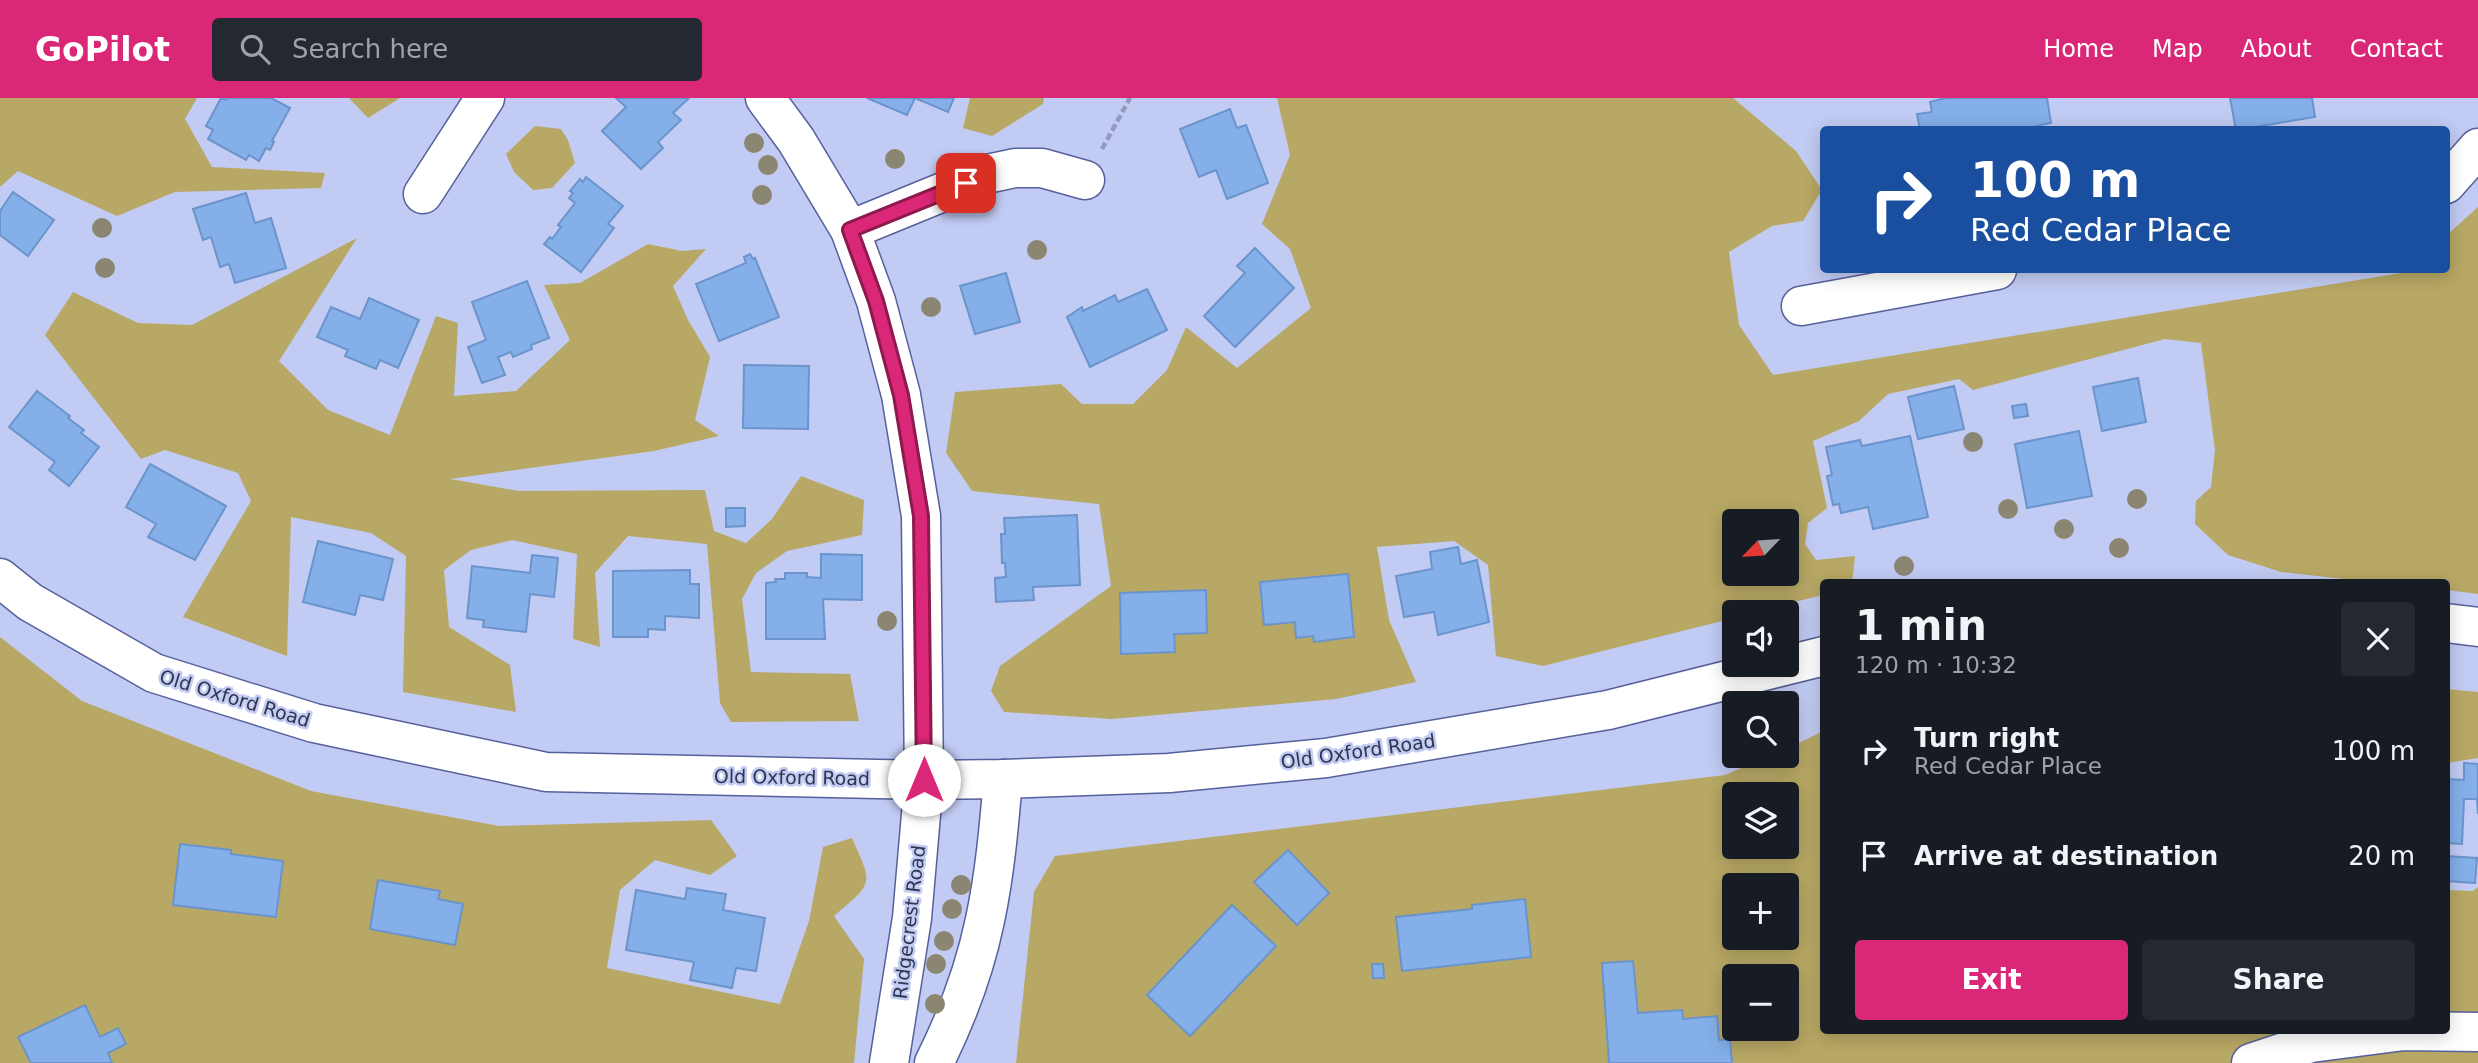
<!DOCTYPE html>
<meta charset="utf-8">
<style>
body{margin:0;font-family:"DejaVu Sans",sans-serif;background:#242831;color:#f1f3f6;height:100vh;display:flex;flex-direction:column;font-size:26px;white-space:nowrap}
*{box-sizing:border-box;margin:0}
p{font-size:23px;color:#9ea1a6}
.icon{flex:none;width:38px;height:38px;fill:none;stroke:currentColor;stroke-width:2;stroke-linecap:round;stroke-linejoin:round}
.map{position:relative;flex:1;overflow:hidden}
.side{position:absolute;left:1820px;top:481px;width:630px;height:455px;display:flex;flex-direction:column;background:#171b24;border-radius:7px;box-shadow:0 4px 18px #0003}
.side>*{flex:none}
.banner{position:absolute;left:1820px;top:28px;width:630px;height:147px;border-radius:7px;box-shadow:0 4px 18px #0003;background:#1a4fa0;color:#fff;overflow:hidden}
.needle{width:46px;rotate:245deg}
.fabs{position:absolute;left:1722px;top:411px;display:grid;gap:14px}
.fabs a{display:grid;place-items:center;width:77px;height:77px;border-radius:7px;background:#171b24;box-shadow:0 4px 18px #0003;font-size:35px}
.pin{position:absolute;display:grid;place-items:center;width:60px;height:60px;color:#fff;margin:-30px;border-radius:14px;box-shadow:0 4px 10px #0006}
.me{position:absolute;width:77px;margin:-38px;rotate:0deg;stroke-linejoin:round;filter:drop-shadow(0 0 5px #0008)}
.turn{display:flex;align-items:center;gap:24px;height:147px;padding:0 35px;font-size:32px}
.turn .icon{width:91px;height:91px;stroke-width:2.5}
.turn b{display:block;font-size:49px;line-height:60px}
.round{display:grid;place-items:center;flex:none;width:74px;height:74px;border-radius:7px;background:#242831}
.head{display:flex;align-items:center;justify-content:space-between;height:119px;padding:0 35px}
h1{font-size:42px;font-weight:700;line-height:52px}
.cta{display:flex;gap:14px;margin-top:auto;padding:14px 35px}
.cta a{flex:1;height:80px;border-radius:7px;background:#db2777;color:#fff;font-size:28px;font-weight:700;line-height:80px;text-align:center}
.cta a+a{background:#242831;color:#f1f3f6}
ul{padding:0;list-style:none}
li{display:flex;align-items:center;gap:21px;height:105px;padding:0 35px}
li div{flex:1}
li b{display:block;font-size:26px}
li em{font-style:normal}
header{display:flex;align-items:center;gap:42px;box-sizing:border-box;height:98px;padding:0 35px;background:#db2777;color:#fff}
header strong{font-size:33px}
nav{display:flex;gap:38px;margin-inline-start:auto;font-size:24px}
.search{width:490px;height:63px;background:#242831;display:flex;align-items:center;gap:18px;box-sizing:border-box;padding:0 24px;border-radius:7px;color:#9ea1a6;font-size:26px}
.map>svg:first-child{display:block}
.green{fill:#b8a865;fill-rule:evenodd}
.building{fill:#84afe8;stroke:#6a94cb;stroke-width:2}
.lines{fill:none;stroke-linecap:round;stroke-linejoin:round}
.minor-casing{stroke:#56609c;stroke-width:41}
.path{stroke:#929abe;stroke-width:4.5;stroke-dasharray:7 3.5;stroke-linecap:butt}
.minor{stroke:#fff;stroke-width:38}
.tree{fill:#8a8671}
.route-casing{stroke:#8e194d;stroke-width:18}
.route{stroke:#db2777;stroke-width:12}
.labels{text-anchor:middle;stroke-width:5;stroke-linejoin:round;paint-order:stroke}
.street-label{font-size:19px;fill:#303550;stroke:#c2cbf3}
</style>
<header>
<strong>GoPilot</strong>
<div class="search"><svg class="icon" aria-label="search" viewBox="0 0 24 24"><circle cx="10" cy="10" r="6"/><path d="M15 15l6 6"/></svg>Search here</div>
<nav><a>Home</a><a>Map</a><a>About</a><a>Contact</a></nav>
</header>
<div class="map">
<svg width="2478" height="965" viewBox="0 0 2478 965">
<rect width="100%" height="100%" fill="#c2cbf3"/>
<g class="green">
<polygon points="0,0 197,0 185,21 212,69 325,75 321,90 175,94 117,118 18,73 0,89"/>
<polygon points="349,0 400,0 368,20"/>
<polygon points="970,0 1044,0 1043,6 992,38 963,30"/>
<path d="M 1277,0 L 1733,0 L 1796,53 L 1822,92 L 1803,123 L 1772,128 L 1729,154 L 1739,227 L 1773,277 L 2401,175 L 2405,172 L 2446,172 L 2447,137 L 2478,109 L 2478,496 L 2447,492 L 2446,485 L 2380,485 L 2281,474 L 2228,457 L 2195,426 L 2196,403 L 2211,389 L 2215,352 L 2201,245 L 2165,241 L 1973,292 L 1959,281 L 1888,296 L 1859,323 L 1813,343 L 1827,410 L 1808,425 L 1805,446 L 1816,462 L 1855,458 L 1852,485 L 1824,485 L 1823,497 L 1754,514 L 1734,514 L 1734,520 L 1543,568 L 1496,558 L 1488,467 L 1454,443 L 1377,449 L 1389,522 L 1416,584 L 1336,601 L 1112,621 L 1004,614 L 991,593 L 1000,568 L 1111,488 L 1099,406 L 972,393 L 946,355 L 955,294 L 1061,286 L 1082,306 L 1133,306 L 1167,272 L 1186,229 L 1237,270 L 1311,210 L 1290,151 L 1262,126 L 1290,57 ZM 1734,424 L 1787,424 L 1787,476 L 1734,476 Z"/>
<polygon points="535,28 561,31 568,42 575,65 552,90 533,92 514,74 506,56"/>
<polygon points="357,140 279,263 328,312 390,337 436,218 458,225 454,298 516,293 570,242 544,187 580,185 648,146 682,153 706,151 673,188 688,222 710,259 695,322 719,338 654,353 450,381 519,393 705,392 714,433 746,445 772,421 801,378 864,402 862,437 787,453 756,475 742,501 751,574 850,576 859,623 731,624 720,605 707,446 628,438 595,475 600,549 573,541 577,456 512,442 471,452 444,472 449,529 510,567 516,614 403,594 406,458 371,435 291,419 287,558 183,519 251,403 238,375 165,352 141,361 45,237 73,194 138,225 192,227"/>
<path d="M 0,539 L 82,603 L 311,693 L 499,728 L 711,722 L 737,758 L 710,777 L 655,762 L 620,792 L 607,870 L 780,906 L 809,823 L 823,749 L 852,740 C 873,787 874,784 834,818 L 864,861 L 854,965 L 0,965 Z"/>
<polygon points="2446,591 2478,594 2478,660 2447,665"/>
<path d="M 1823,633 L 1824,933 L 2446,933 L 2447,792 L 2473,793 L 2478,789 L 2478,965 L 1016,965 L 1034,794 L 1055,758 L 1725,677 L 1770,658 L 1787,658 L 1787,651 ZM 1734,696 L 1787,696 L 1787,749 L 1734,749 ZM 1734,788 L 1787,788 L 1787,840 L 1734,840 ZM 1734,878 L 1787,878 L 1787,931 L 1734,931 Z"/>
</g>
<g class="building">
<polygon points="221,0 226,2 227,0 271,0 290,10 272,43 274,44 270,52 266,50 259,63 249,57 246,62 208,41 213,32 206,28"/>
<polygon points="616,0 689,0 673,15 681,22 658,44 663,50 641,71 602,33 626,9"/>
<polygon points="867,0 915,0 907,17"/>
<polygon points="915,0 954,0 948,14"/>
<polygon points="1945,0 2047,0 2051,25 2036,28 2037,32 1920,32 1917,16 1932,14 1930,4"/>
<polygon points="2230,0 2312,0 2315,19 2236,32"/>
<polygon points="1230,11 1237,30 1246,27 1268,85 1227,101 1216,72 1199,79 1180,31"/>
<polygon points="586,79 623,108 608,126 614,130 581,174 544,146 550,139 552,141 561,129 558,127 575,105 569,100 573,95 570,93 580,81 583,84"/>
<polygon points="13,94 54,122 28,158 0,137 0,113"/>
<polygon points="246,95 255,125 271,120 286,170 235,185 229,166 220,169 211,139 203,142 193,111"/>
<polygon points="1255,150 1294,190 1235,249 1204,218 1245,175 1237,168"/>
<polygon points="750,156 753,161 755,160 779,219 719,243 696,186 746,165 744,159"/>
<polygon points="1006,175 1020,224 975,236 960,188"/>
<polygon points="527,183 549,240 531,247 532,251 513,259 511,254 498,259 505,277 482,285 468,249 486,242 472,204"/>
<polygon points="1147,191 1167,232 1090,269 1067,219 1082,209 1083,213 1115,197 1118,204"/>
<polygon points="369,200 419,222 398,270 380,262 376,271 345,258 348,252 317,239 331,209 360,221"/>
<polygon points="744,267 809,268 808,331 743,330"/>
<polygon points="2138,280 2146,324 2102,333 2093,289"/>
<polygon points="1954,288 1964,331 1918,341 1908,299"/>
<polygon points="37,293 70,318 68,320 84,332 81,335 99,349 69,388 49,372 55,364 9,329"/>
<polygon points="2026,306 2028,318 2014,320 2012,308"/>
<polygon points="2079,333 2092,398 2027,410 2015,346"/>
<polygon points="1910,338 1928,419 1873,431 1868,409 1841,415 1839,406 1833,407 1827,378 1832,377 1826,349 1860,342 1862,348"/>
<polygon points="150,366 226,408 195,462 148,439 156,426 126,409"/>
<polygon points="726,410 745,410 745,428 726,429"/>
<polygon points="1077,417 1080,487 1033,489 1034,502 996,504 995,480 1006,479 1005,465 1002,465 1001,436 1005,436 1004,420"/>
<polygon points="318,443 393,461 383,502 360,497 355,517 303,504"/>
<polygon points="1458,449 1461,466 1477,462 1489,524 1438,537 1434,514 1404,519 1396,478 1432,471 1430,454"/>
<polygon points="821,456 862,457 862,502 823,501 825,541 766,541 766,485 776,484 775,481 785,481 785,475 807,475 807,479 821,480"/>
<polygon points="532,457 558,460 554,499 530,496 526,534 483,529 484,522 467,520 472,468 530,475"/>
<polygon points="690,472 690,486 699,486 699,520 665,518 665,532 648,531 648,539 613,539 613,473"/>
<polygon points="1348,476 1354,539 1314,544 1313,538 1296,540 1295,524 1264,527 1260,484"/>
<polygon points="1206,492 1207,535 1174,536 1175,554 1121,556 1120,495"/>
<polygon points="2464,665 2478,666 2478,716 2477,701 2464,701 2462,746 2446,745 2446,681 2464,682"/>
<polygon points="180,746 231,752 231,756 283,763 276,819 173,807"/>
<polygon points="1288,752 1329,795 1297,827 1254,784"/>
<polygon points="2446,758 2477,760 2475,785 2446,783"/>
<polygon points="378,782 440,793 438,801 463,806 455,847 370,831"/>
<polygon points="687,790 726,796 723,812 765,820 756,873 736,870 732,890 690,882 694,864 626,852 636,792 685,801"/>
<polygon points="1525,801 1531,859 1402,873 1396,819 1472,811 1472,807"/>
<polygon points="1232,807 1276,848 1190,938 1147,897"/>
<polygon points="1633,863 1638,915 1682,912 1683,921 1717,918 1719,942 1730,941 1732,965 1609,965 1602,865"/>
<polygon points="1372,866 1383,866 1384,880 1373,880"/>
<polygon points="85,907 100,939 118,930 126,946 108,955 112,965 31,965 18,939"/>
</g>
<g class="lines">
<g class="minor-casing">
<g id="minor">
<polyline points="765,0 796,42 850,132 876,203 901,297 921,418 924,682 912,820 889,965"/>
<polyline points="2446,86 2478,50"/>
<polyline points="423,96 485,0"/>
<polyline points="850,132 987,76 1015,70 1042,70 1085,82"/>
<polyline points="1801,208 1997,172"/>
<polyline points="0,480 30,504 154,575 314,625 546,674 924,682 1003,681 1169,675 1326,660 1608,612 1824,558"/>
<polyline points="2446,525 2478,529"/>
<path d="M 934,965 C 956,921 975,870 985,822 C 995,775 999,728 1003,681"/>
<polyline points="2251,965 2311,945 2404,933 2478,934"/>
</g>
</g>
<polyline class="path" points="1102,51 1130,0"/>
<use href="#minor" class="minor"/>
</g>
<g class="tree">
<circle cx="754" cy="45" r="10"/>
<circle cx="895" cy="61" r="10"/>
<circle cx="768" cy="67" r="10"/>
<circle cx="762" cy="97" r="10"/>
<circle cx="102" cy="130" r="10"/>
<circle cx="1037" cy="152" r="10"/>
<circle cx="105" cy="170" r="10"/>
<circle cx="931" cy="209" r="10"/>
<circle cx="1973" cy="344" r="10"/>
<circle cx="2137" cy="401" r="10"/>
<circle cx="2008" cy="411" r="10"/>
<circle cx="2064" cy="431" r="10"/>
<circle cx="2119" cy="450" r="10"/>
<circle cx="1904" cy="468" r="10"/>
<circle cx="887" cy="523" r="10"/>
<circle cx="961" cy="787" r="10"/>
<circle cx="952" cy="811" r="10"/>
<circle cx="944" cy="843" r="10"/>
<circle cx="936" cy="866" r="10"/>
<circle cx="935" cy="906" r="10"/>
</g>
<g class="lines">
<g class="route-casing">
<polyline id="route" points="924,682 921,418 901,297 876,203 850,132 966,85"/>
</g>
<use href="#route" class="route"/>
</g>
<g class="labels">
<g class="street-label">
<text transform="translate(235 600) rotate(17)" y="7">Old Oxford Road</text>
<text transform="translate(1358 653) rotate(-8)" y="7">Old Oxford Road</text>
<text transform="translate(792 679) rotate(1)" y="7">Old Oxford Road</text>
<text transform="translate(909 824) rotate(-83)" y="7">Ridgecrest Road</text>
</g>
</g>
</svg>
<div class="fabs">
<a><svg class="needle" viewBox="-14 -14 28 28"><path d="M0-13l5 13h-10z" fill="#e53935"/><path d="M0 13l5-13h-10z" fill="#9ea1a6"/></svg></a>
<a><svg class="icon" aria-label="sound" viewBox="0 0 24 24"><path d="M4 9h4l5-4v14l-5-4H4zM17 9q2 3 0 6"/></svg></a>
<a><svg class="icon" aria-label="search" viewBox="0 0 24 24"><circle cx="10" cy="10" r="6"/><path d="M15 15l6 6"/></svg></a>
<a><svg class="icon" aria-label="layers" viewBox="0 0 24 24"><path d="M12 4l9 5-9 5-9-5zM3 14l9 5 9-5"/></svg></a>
<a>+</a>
<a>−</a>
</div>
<div class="pin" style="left:966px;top:85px;background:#d93025"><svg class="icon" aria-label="arrive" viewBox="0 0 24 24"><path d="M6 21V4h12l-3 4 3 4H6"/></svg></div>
<svg class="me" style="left:924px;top:682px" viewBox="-20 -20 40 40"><circle r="19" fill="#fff"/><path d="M0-13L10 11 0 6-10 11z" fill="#db2777"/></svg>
<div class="banner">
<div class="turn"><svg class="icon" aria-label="right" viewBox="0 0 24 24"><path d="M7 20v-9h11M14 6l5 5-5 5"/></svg><div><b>100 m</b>Red Cedar Place</div></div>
</div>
<section class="side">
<div class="head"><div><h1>1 min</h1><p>120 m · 10:32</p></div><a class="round"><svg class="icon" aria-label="close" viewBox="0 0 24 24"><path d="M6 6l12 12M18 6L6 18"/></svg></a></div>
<ul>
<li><svg class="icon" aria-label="right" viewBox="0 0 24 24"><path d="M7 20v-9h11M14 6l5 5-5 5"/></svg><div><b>Turn right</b><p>Red Cedar Place</p></div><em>100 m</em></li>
<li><svg class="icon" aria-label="arrive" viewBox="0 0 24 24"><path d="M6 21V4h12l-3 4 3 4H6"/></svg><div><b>Arrive at destination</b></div><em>20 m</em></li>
</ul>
<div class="cta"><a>Exit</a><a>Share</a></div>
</section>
</div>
